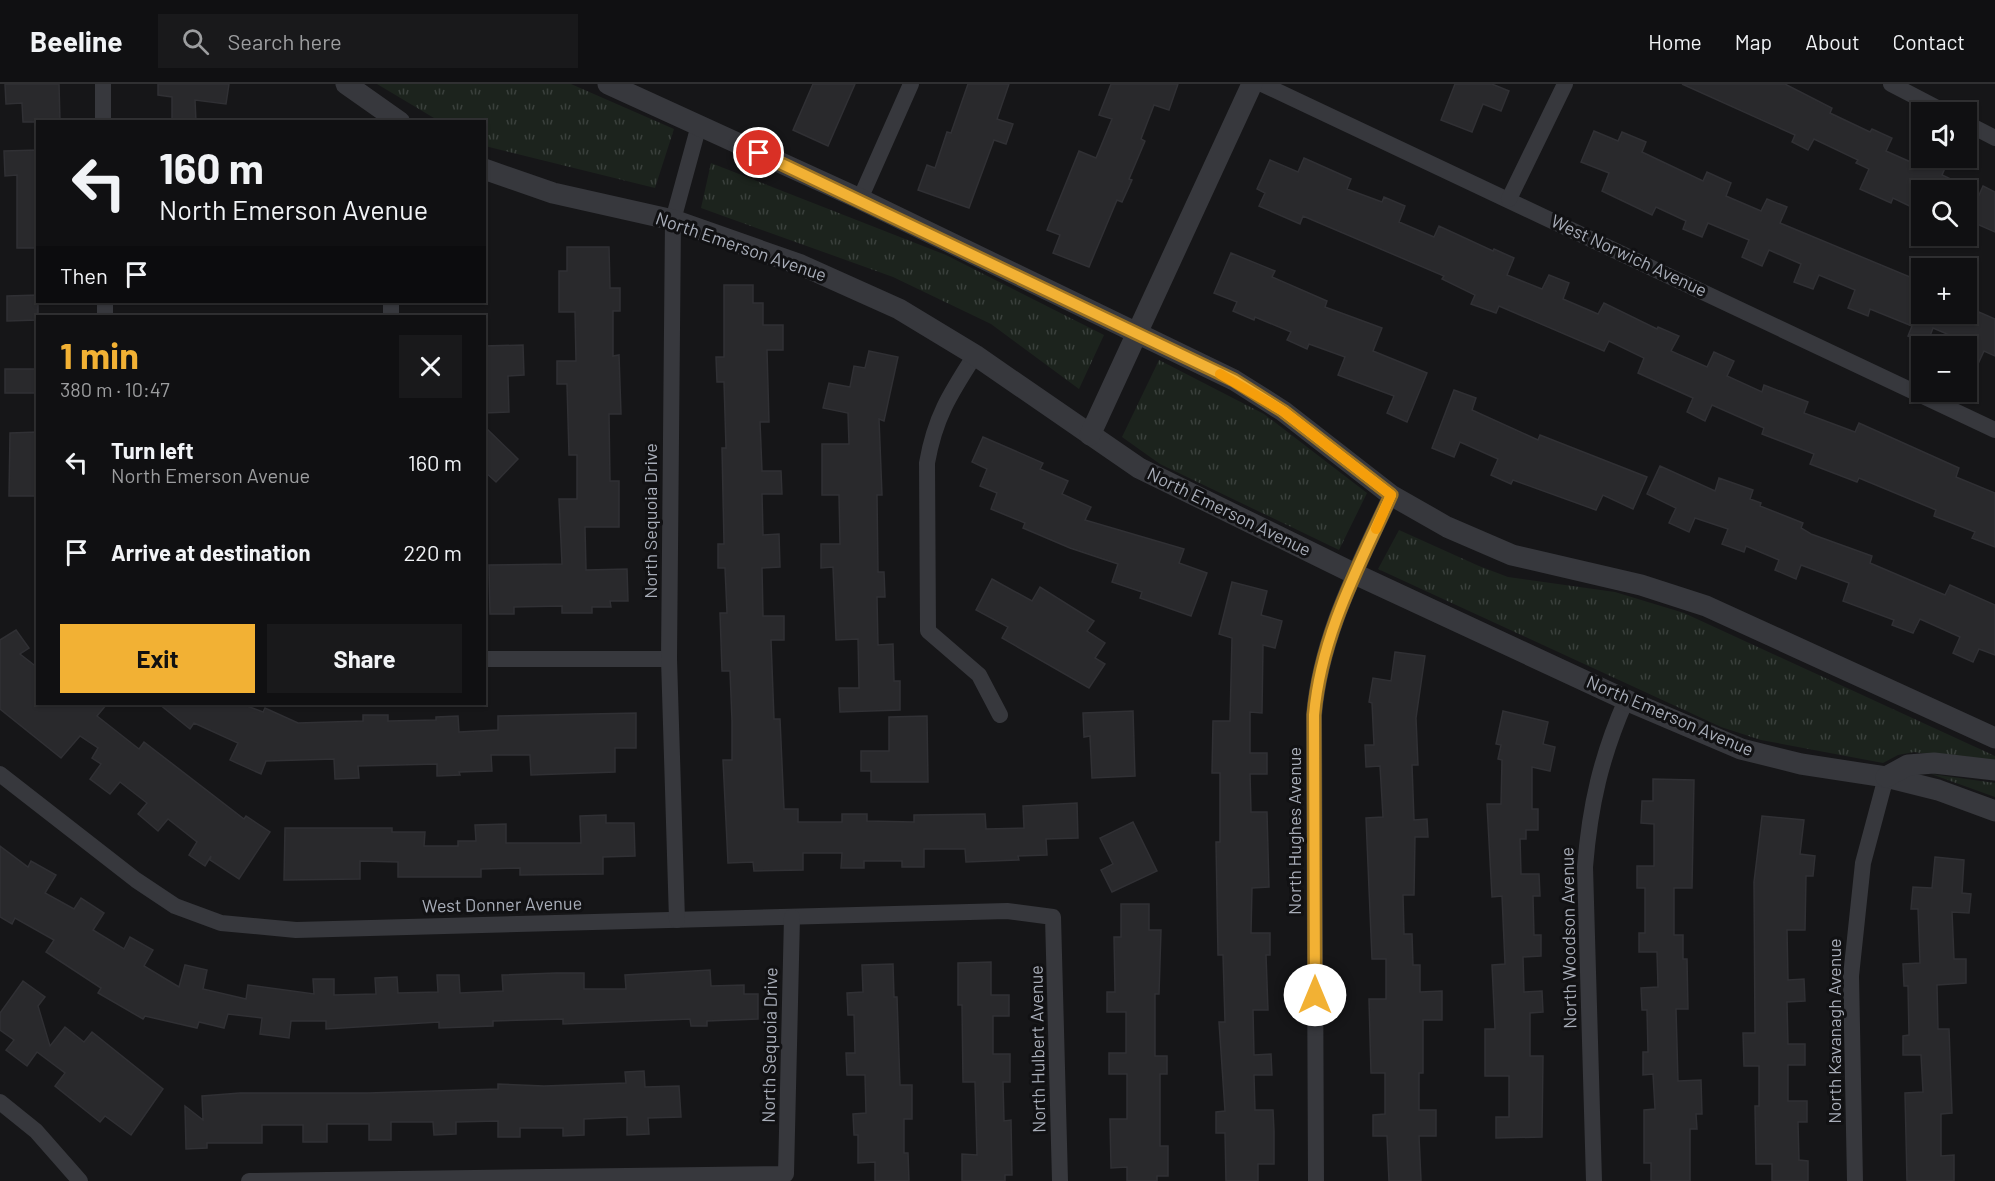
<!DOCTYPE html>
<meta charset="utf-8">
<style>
body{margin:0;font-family:Barlow,sans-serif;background:#19191b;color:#f1f3f6;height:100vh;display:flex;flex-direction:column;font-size:22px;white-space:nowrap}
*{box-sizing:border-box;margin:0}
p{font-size:20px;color:#9c9d9f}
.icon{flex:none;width:33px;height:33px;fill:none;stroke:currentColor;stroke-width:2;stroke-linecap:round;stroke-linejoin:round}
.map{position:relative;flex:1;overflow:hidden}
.details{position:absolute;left:36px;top:231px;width:450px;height:390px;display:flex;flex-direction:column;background:#101012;border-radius:0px;box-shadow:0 2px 4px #0004,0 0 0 2px #303032}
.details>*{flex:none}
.guide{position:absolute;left:36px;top:36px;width:450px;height:183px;border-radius:0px;box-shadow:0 2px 4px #0004,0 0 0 2px #303032;background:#101012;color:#f1f3f6;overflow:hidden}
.fabs{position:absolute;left:1911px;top:18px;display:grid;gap:12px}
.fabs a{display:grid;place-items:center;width:66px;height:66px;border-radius:0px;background:#101012;box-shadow:0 2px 4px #0004,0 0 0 2px #303032;font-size:30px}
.pin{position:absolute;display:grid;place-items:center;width:51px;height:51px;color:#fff;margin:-26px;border:3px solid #fff;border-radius:50%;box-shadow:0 2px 6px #0007}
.me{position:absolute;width:66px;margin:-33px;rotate:0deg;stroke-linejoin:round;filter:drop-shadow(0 0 4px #0008)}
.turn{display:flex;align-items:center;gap:21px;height:126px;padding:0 24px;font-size:27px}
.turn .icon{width:78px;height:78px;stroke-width:2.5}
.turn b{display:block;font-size:42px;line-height:51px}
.then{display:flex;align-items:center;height:57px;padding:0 24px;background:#0003;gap:12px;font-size:22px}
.round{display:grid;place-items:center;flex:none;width:63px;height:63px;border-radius:0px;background:#19191b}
.head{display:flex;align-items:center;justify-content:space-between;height:102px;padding:0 24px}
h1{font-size:36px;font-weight:700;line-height:45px;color:#f2b134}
.button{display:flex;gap:12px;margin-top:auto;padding:12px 24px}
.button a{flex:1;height:69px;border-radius:0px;background:#f2b134;color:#111;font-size:24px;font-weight:700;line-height:69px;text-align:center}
.button a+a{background:#19191b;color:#f1f3f6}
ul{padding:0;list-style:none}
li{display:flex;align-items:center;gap:18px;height:90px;padding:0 24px}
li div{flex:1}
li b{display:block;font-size:22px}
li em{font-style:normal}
header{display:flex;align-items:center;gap:36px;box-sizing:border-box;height:84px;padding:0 30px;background:#101012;border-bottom:2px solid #303032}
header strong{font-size:28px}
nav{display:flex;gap:33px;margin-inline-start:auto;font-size:21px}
.search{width:420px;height:54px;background:#19191b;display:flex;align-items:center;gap:15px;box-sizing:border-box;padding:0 21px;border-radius:0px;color:#9c9d9f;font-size:22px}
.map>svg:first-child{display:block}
.grass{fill:url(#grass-tufts)}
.building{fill:#29292c;stroke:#303034;stroke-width:1.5}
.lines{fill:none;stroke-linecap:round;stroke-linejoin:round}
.minor{stroke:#37383d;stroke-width:16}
.tertiary{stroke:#37383d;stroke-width:21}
.route-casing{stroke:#9d7322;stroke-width:15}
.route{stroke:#f2b134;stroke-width:10}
.slow{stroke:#f59e0b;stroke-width:10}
.labels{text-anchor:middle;stroke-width:6;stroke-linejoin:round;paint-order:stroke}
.street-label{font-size:18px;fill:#a8adb8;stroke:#111113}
</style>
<header>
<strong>Beeline</strong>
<div class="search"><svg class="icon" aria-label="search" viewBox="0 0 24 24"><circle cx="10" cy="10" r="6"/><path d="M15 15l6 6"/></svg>Search here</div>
<nav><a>Home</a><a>Map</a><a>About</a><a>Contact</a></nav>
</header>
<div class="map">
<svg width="1995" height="1097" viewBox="0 0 1995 1097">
<defs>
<pattern id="grass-tufts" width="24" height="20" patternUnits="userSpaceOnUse" patternTransform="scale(1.5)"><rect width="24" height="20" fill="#1c231d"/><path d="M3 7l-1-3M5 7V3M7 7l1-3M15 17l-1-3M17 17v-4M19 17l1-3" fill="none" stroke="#3a403c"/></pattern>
</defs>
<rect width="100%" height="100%" fill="#161618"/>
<g class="grass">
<polygon points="377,0 571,0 674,45 655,104 485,62 484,38 439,37"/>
<polygon points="711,79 946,171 1104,251 1079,305 991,240 893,193 701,124"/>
<polygon points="1159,276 1264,330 1367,409 1339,466 1160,380 1122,353"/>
<polygon points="1399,446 1479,482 1508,493 1615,508 1684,529 1995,672 1995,679 1914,668 1898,671 1883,679 1761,656 1721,643 1378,485"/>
<polygon points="1931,690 1995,699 1995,713"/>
</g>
<g class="building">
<polygon points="5,0 59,0 60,38 23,38 22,19 6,20"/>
<polygon points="158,0 229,0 226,20 195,16 196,38 172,38 172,13 158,11"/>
<polygon points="813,0 855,0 828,62 793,46"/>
<polygon points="968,0 1009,0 997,35 1013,40 1006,60 994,56 969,124 918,106 927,81 935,84 947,48 951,49"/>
<polygon points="1111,0 1178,0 1169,26 1154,21 1141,55 1145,57 1129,95 1132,96 1122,118 1117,116 1089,183 1053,169 1060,151 1047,146 1079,67 1096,74 1112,35 1099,31"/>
<polygon points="1455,0 1492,0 1509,7 1501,27 1483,20 1472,48 1441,36"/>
<polygon points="1682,0 1785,0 1832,24 1830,29 1870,48 1872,45 1892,54 1886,67 1922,83 1928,74 1946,82 1942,91 1974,106 1922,106 1922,128 1893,114 1891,119 1860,105 1869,85 1856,79 1858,76 1814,55 1808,66 1792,58 1795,51"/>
<polygon points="1594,47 1618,57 1622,48 1646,58 1642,68 1703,97 1707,88 1731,99 1726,112 1761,127 1767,115 1787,123 1780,139 1922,198 1922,230 1978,231 1979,228 1995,235 1995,272 1984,267 1966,306 1966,258 1933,244 1927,260 1908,252 1912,242 1870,225 1868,232 1848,224 1855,206 1819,191 1813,205 1794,198 1801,180 1769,166 1762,182 1742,173 1749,156 1708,139 1702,153 1683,145 1686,137 1656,123 1652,131 1602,107 1609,89 1581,78"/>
<polygon points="38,66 38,164 17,164 17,91 5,92 4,67"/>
<polygon points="1304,74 1351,95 1347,105 1382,118 1384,113 1405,122 1399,138 1434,153 1439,142 1493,167 1494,165 1514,174 1507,191 1542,205 1549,191 1569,199 1563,215 1598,230 1604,219 1657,245 1658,243 1679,252 1671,267 1707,283 1714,268 1734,277 1727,292 1762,308 1764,301 1808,318 1804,329 1855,348 1859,339 1959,384 1956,393 1995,409 1995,463 1972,454 1975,448 1934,432 1936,426 1859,394 1857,398 1810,380 1814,370 1762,350 1764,344 1712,321 1705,337 1687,328 1693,314 1638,289 1644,274 1609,257 1604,267 1499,222 1496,229 1471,220 1475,211 1442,195 1444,192 1303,132 1300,140 1259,122 1265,109 1257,105 1270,76 1298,88"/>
<polygon points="1983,102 1995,108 1995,148 1968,136"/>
<polygon points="567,163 609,163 610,204 620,204 620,227 613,227 613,272 619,271 621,330 609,330 610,397 619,397 619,443 585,443 586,486 627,485 628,517 610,517 611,523 592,523 592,529 562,529 562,522 514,523 514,530 490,530 489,481 562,480 559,415 577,415 577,371 569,371 567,300 557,300 557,277 576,277 575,228 559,228 559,187 567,187"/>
<polygon points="1231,169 1275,187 1272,193 1327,217 1325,223 1382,244 1373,267 1427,289 1407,338 1387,329 1394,312 1338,291 1345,273 1309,260 1307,265 1287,256 1291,248 1255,233 1254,236 1233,227 1237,218 1214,209"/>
<polygon points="724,201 753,201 753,219 763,219 763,241 783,241 783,266 767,266 769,338 760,338 762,387 781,387 782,410 762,410 763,451 779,450 780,483 762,484 763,532 784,532 784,556 771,556 774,635 780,635 784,725 798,725 798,738 842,738 842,730 867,730 867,737 914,738 914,731 985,730 986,745 1024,744 1023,722 1077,719 1078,754 1046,755 1047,771 1018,772 1019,776 966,778 965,765 924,765 924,783 902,783 902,777 864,777 864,784 841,784 842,769 803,769 803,786 754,787 753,778 728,779 723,676 732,676 732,637 730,587 722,587 720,529 727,529 725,484 718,484 718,460 724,460 722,364 726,364 724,298 717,298 716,273 724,273"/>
<polygon points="38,211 38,236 7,237 7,212"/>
<polygon points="523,261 524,291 508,292 509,328 484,329 484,262"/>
<polygon points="869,267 898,273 884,337 879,335 882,411 877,411 878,488 884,488 885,513 877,513 878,561 893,560 894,597 900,597 900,626 840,628 839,604 859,604 858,555 836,556 833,483 821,484 821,460 840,460 839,411 822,411 822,360 849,360 848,329 823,324 829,299 850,303 854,282 865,284"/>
<rect x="5" y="285" width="33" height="24"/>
<polygon points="1454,306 1476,314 1472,326 1538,356 1540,351 1647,393 1633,425 1603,411 1596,426 1513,396 1511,400 1491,391 1498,375 1460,358 1454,373 1432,364"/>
<polygon points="484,342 518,375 496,398 484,387"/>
<polygon points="38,348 38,412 9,412 10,349"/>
<polygon points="983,353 1043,379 1040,385 1068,397 1062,410 1091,423 1085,436 1184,465 1179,479 1207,489 1191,532 1140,514 1142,508 1112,498 1118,480 1070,464 1023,444 1025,439 991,425 997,409 980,402 987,385 972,378"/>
<polygon points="1660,382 1715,407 1719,394 1753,406 1750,415 1761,419 1760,422 1803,439 1801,444 1811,450 1872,472 1870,479 1945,511 1950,501 1995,521 1995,571 1979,565 1973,578 1953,569 1960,553 1920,535 1913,549 1892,541 1894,536 1843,517 1849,499 1801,481 1796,495 1775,486 1779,476 1746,462 1744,468 1722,460 1728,445 1695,434 1689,448 1669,439 1676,424 1647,410"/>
<polygon points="992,495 1032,517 1040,503 1094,537 1087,547 1105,559 1095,574 1105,580 1089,604 1002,554 1008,543 976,526"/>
<polygon points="1232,498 1267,507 1261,531 1282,537 1275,564 1263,561 1262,629 1250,628 1250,669 1267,669 1267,690 1250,690 1251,728 1267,728 1269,803 1252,804 1251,849 1270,849 1270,871 1266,871 1268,926 1253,926 1254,971 1271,970 1272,991 1254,991 1255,1026 1273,1026 1274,1047 1274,1080 1258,1080 1258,1097 1226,1097 1225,1049 1216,1049 1216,1028 1225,1027 1219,938 1225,938 1223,871 1218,871 1216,758 1220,758 1220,689 1212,689 1213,637 1230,637 1232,554 1219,550"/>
<polygon points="16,546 29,564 20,570 38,584 38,620 107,620 97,632 139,665 144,658 244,735 246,732 270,748 239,795 210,776 211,772 205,782 189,771 197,758 168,735 158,747 138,730 147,719 120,698 110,710 90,695 101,680 92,674 98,664 80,652 61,674 0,625 0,556"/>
<polygon points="1395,568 1425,572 1416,634 1418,681 1412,681 1414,736 1427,735 1428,753 1415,753 1414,811 1403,811 1404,850 1412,850 1413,881 1420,881 1420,908 1442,907 1442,936 1423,936 1423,989 1419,989 1419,1026 1436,1026 1436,1052 1419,1052 1421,1097 1389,1097 1387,1052 1373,1052 1373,1031 1385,1030 1385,989 1371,989 1369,915 1386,915 1386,875 1372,875 1366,734 1383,733 1380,682 1366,683 1365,661 1374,661 1372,619 1369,618 1373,594 1391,597"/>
<polygon points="159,620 242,620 263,628 265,624 298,639 363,637 363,631 388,631 388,637 436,636 436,633 458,632 459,648 498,646 498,632 636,629 636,664 615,664 615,688 531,691 530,671 491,671 492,687 459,688 460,691 437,692 437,680 358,682 359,694 335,695 334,675 266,677 261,690 230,676 238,659 194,639 190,645"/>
<polygon points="1133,627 1135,692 1092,694 1090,652 1084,653 1083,629"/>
<polygon points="1503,627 1548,638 1543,660 1555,663 1550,687 1532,683 1532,725 1538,725 1538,746 1526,746 1526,755 1520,755 1521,790 1539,790 1540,812 1533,812 1534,851 1541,851 1541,872 1523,873 1524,908 1542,907 1543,928 1530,929 1530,972 1543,972 1542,1053 1496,1054 1496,1033 1509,1033 1509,992 1485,992 1485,945 1495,945 1492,881 1505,880 1502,812 1492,813 1487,720 1501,720 1502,676 1498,675 1501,661 1496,660"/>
<polygon points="927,632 928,698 871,698 871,687 861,687 861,667 889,667 889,633"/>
<polygon points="1653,695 1694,696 1692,804 1674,804 1674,851 1683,851 1683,875 1687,875 1688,925 1676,925 1678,997 1701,996 1702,1030 1696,1030 1697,1045 1690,1045 1690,1097 1651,1097 1651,1079 1644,1079 1644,1026 1655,1025 1653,990 1643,991 1643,968 1648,968 1647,926 1642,926 1641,904 1658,903 1657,868 1639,868 1639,849 1645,849 1645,804 1637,804 1637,782 1654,782 1654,740 1641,739 1642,717 1653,717"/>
<polygon points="606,731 606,739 634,739 635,772 603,773 603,790 520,791 520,784 481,785 481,793 398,793 398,778 360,777 360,795 284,796 285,744 392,744 392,748 425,748 424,762 458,762 458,757 476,757 475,741 506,740 506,759 581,759 580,732"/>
<polygon points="1762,732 1804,736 1800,770 1815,772 1813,792 1806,792 1805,846 1787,846 1788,896 1804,895 1805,917 1787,918 1788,960 1805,960 1805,981 1788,981 1788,1017 1807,1017 1807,1038 1798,1038 1799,1076 1808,1077 1808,1097 1772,1097 1772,1080 1756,1080 1755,1022 1759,1022 1759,982 1744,982 1743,949 1755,949 1754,798"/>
<polygon points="1133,738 1157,787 1112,808 1101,786 1113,780 1100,754"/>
<polygon points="0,762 28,783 31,777 56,791 45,809 74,825 81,814 104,829 93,846 124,865 130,853 153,866 144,882 179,903 185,881 207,886 203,905 246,915 248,901 314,910 313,895 334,895 334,911 376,910 375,894 397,893 398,909 438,908 437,891 459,891 460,909 503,907 502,891 556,889 584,889 584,905 626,905 625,891 710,886 711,902 744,901 744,910 758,910 758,935 707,937 707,942 691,942 690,935 563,940 563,935 493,937 493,942 439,944 439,938 326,945 326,937 291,937 289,954 260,950 262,934 228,930 224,944 199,938 197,944 145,932 143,935 98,909 101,904 46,868 54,856 15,834 12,840 0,833"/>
<polygon points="1935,773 1964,776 1962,809 1971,810 1969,829 1952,828 1954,875 1966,875 1966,899 1937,901 1938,945 1949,945 1952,1029 1941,1030 1941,1072 1954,1071 1954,1097 1907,1097 1905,1009 1923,1008 1921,971 1903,971 1903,952 1909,951 1908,902 1904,902 1903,880 1920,879 1918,825 1911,825 1913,803 1932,804"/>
<polygon points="1121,820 1149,820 1149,846 1161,846 1159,910 1155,910 1155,972 1167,972 1167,990 1160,990 1160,1062 1168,1062 1168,1092 1157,1092 1157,1097 1127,1097 1127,1083 1111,1084 1110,1035 1127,1035 1127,990 1109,990 1109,969 1126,969 1126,928 1107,928 1107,908 1115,908 1114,853 1121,853"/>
<polygon points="991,878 991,911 1009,911 1009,932 993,932 993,970 1010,970 1010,998 1003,998 1004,1037 1011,1036 1012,1091 1005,1091 1005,1097 962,1097 962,1070 977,1071 975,998 963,998 962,921 958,921 958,879"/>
<polygon points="893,880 894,913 897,913 900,1001 912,1001 912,1035 904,1035 904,1069 908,1069 909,1097 875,1097 875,1078 858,1079 858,1051 854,1051 853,1030 866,1029 865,991 847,991 846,969 855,969 854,931 848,931 847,909 863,908 862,881"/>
<polygon points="23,897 45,913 38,922 50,962 65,943 84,958 92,948 163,1005 131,1051 105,1032 100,1038 55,1002 65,989 37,968 27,982 6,966 14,956 0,946 0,929"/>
<polygon points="644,987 645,1003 679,1002 681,1033 648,1034 649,1050 627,1051 627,1033 584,1035 584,1051 563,1052 563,1044 520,1044 520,1053 498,1053 498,1037 456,1038 456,1050 434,1051 433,1038 391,1038 391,1056 369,1056 369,1040 327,1040 327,1058 303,1058 303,1041 262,1041 262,1059 207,1059 207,1064 186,1065 185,1022 203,1036 202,1012 240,1009 368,1009 498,1005 498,1000 544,1002 626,999 625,988"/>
</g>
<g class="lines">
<g class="minor">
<polyline points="103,0 103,38"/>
<polyline points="1262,0 1995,346"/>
<polyline points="1891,0 1945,28"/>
<polyline points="1966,39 1995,54"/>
<polyline points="860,115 911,0"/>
<polyline points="1509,115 1565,0"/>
<polyline points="105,218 105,232"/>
<polyline points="391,232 391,218"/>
<path d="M 975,271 C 950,310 935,333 927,379 L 928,547 L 979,591 L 1000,631"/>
<polyline points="484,575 669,575"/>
<polyline points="0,690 136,796 175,822 221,839 296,846 1007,827 1053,833 1060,1097"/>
<polyline points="677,836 669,575 673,136 699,41"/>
<polyline points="0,1018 36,1047 80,1097"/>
<polyline points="249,1097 786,1090 792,833"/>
<path d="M 1316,1097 L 1314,631 C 1321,551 1358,483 1391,411"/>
<path d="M 1594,1097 L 1585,783 C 1590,721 1601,673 1626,616"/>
<polyline points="1855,1097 1851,892 1863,779 1886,693"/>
</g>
<g class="tertiary">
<polyline points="346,0 400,38"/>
<polyline points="608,0 860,115 1234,296 1283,327 1391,411 1447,443 1512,471 1641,501 1706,522 1995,654"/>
<polyline points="484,85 553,109 673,136 801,181 899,225 975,271 1139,384 1355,490 1626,616 1741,665 1801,680 1886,693 1938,706 1995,727"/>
<polyline points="1090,351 1252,0"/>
<polyline points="1886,693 1908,681 1934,679 1995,686"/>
</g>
</g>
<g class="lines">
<g class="route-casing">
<path id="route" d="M 759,69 L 1234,296 L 1283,327 L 1391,411 C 1358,484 1321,551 1314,631 L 1315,911"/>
</g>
<use href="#route" class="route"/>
<polyline class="slow" points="1220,290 1283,327 1391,411 1376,445"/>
</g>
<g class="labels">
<g class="street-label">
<text transform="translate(741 163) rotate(19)" y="6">North Emerson Avenue</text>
<text transform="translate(1629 172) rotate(25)" y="6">West Norwich Avenue</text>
<text transform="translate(1229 428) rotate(26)" y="6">North Emerson Avenue</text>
<text transform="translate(651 437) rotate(-90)" y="6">North Sequoia Drive</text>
<text transform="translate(1670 632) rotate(23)" y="6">North Emerson Avenue</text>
<text transform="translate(1295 747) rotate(-90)" y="6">North Hughes Avenue</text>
<text transform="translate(502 821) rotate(-1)" y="6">West Donner Avenue</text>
<text transform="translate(1569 854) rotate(-91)" y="6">North Woodson Avenue</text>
<text transform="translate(1835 947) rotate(-90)" y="6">North Kavanagh Avenue</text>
<text transform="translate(770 961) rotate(-89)" y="6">North Sequoia Drive</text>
<text transform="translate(1038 965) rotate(-91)" y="6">North Hulbert Avenue</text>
</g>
</g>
</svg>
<div class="fabs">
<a><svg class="icon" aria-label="sound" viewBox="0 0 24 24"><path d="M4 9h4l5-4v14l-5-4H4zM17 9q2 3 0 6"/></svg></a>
<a><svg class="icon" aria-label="search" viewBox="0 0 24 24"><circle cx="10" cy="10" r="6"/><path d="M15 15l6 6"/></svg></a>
<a>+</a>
<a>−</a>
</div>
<div class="pin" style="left:759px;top:69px;background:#d93025"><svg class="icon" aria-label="arrive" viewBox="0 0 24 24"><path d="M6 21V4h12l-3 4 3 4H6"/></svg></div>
<svg class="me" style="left:1315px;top:911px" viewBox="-20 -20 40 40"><circle r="19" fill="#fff"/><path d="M0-13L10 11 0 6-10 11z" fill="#f2b134"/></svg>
<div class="guide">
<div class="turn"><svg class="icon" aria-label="left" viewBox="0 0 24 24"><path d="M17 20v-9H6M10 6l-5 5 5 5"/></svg><div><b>160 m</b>North Emerson Avenue</div></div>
<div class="then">Then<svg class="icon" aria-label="arrive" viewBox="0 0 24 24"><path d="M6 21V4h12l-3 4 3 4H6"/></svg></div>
</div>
<section class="details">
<div class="head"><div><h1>1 min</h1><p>380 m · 10:47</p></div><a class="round"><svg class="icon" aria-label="close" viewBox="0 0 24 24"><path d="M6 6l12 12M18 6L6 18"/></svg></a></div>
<ul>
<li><svg class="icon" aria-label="left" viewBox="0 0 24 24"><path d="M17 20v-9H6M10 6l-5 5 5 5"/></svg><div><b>Turn left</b><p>North Emerson Avenue</p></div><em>160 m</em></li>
<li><svg class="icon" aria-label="arrive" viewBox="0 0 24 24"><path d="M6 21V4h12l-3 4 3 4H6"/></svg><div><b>Arrive at destination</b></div><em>220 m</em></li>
</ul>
<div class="button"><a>Exit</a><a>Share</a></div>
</section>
</div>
